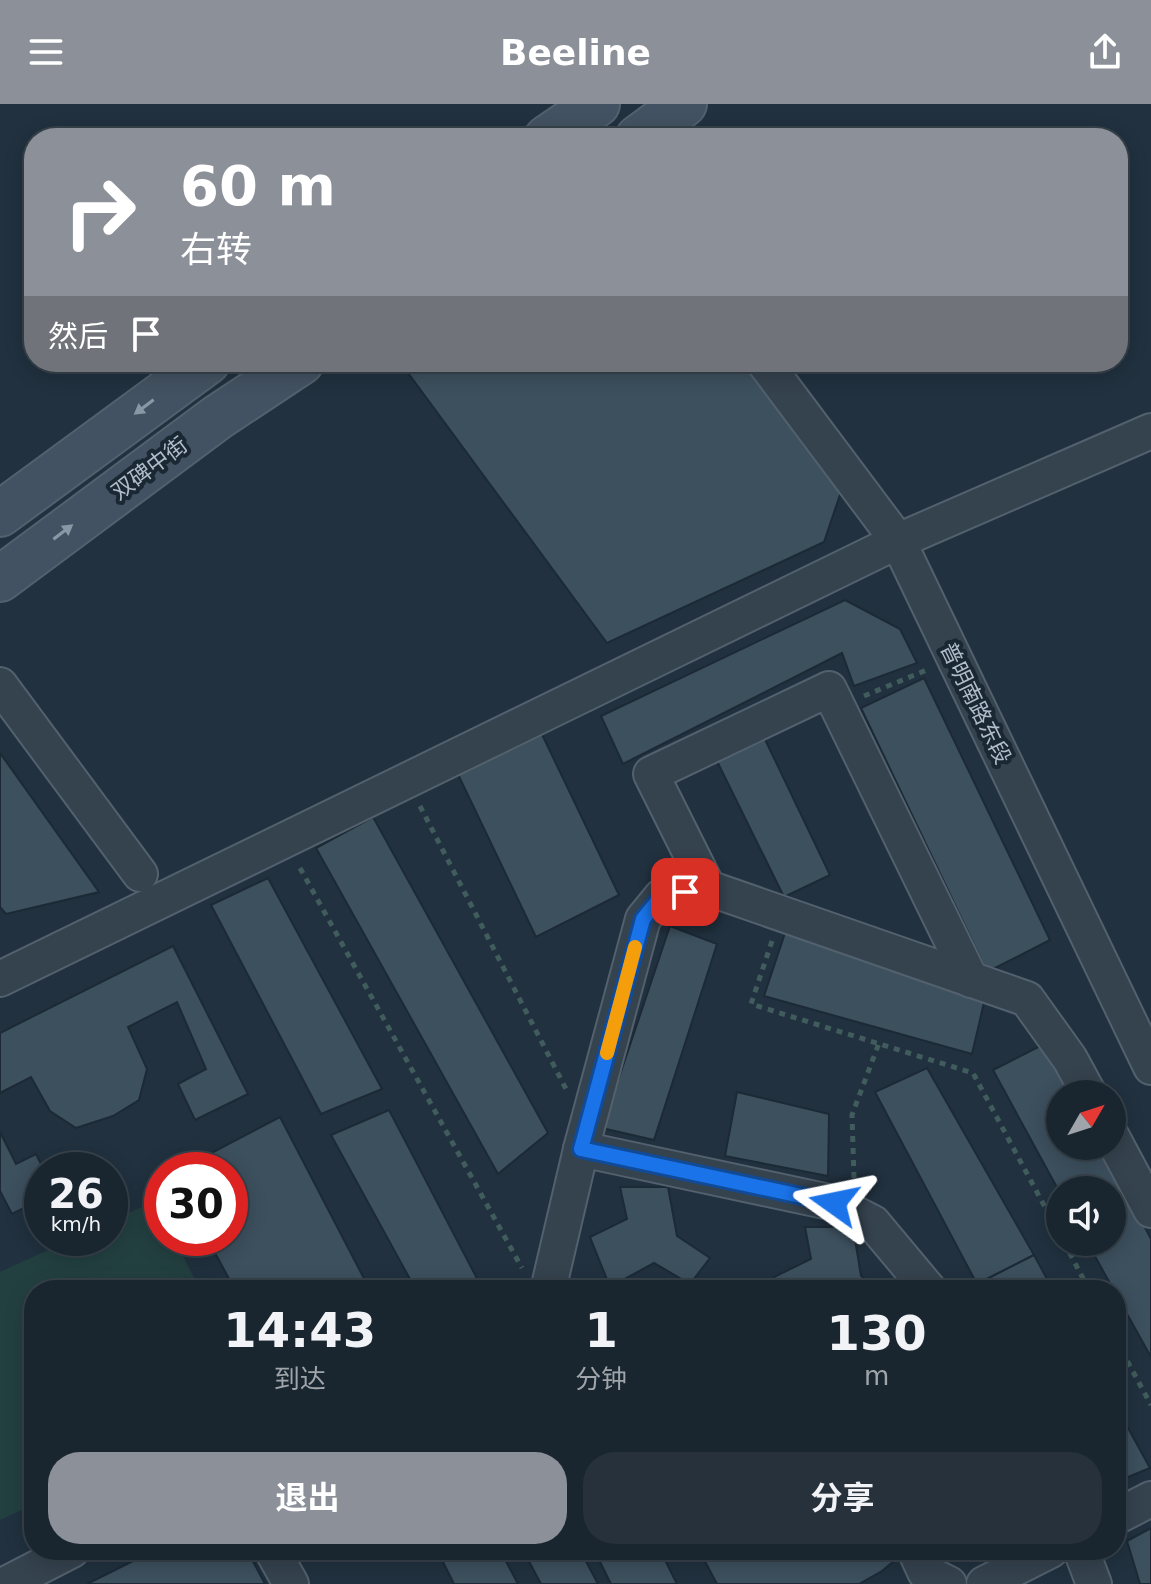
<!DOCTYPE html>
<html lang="zh">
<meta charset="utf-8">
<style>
body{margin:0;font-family:"DejaVu Sans","Noto Sans SC",sans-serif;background:#26313b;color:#f1f3f6;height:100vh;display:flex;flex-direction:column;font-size:30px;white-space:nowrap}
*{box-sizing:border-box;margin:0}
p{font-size:26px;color:#9fa5aa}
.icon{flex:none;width:44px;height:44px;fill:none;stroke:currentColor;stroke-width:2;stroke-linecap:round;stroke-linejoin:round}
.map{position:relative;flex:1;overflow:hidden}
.sheet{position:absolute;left:24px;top:1176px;width:1102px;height:280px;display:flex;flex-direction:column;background:#19252f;border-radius:32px;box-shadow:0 4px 20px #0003,0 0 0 2px #37424b}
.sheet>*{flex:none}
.banner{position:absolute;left:24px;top:24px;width:1104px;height:244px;border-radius:32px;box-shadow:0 4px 20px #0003,0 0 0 2px #37424b;background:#8c9099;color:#fff;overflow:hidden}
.needle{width:52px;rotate:51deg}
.controls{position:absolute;left:1046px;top:976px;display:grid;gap:16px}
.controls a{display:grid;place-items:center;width:80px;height:80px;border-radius:50%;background:#19252f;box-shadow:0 4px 20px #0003,0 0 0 2px #37424b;font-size:40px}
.speed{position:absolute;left:24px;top:1048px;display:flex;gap:16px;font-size:40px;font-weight:700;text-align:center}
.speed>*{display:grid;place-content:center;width:104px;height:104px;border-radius:50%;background:#19252f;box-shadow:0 4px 20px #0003,0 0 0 2px #37424b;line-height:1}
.speed small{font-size:20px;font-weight:400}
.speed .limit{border:12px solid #d22;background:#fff;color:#111}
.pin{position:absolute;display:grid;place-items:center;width:68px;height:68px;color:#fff;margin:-34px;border-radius:16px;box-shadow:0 4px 12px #0006}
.me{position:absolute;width:88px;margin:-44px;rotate:282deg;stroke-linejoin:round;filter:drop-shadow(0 0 6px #0008)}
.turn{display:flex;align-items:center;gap:28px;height:168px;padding:0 24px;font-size:36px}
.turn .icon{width:104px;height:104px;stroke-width:2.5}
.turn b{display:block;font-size:56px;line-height:68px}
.then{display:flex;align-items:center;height:76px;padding:0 24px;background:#0003;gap:16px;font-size:30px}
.eta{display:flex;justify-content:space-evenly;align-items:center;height:136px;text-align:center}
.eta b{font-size:48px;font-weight:700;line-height:56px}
.button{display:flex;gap:16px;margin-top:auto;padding:16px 24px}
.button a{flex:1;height:92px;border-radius:32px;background:#8c9099;color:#fff;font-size:32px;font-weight:700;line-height:92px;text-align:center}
.button a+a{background:#26313b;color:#f1f3f6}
header{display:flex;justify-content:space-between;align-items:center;height:104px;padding:0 24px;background:#8c9099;color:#fff;font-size:36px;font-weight:700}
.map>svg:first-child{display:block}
.green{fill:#234040}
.building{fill:#3d505e;stroke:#1c2a36;stroke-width:2}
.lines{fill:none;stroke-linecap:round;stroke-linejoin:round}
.minor-casing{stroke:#53606d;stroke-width:38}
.secondary-casing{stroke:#53606d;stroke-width:48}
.path{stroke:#415c5c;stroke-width:5;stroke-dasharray:6 6;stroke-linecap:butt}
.minor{stroke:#35434f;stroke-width:34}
.secondary{stroke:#435262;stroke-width:44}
.oneway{fill:#8a98a6}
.route-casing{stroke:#114b97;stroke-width:20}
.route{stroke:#1a73e8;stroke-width:14}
.slow{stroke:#f59e0b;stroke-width:14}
.labels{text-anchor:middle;stroke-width:8;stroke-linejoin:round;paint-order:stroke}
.street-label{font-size:22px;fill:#b1bdca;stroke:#1a2834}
</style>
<header><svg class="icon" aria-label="menu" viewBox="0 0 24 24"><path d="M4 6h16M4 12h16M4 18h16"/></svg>Beeline<svg class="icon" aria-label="share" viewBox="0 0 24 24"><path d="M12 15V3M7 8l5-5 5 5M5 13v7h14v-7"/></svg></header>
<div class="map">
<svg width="1151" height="1480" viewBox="0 0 1151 1480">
<rect width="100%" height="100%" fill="#21313f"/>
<polygon class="green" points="156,1096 162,1109 162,1134 174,1134 200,1186 34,1186 34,1400 0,1416 0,1168 74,1134 110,1134 110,1118"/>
<g class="building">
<polygon points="400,258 744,258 842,385 824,438 607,539"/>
<polygon points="845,496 900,525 917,559 854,582 842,549 623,660 601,612"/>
<polygon points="924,574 1050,836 987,868 861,604"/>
<polygon points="537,620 619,791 536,833 454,662"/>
<polygon points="761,627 830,771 784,793 714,651"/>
<polygon points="0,649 99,788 6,810 0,803"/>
<polygon points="373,713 548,1029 498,1070 316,744"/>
<polygon points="268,774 382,985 321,1010 211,801"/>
<polygon points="670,822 717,840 654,1036 602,1024"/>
<polygon points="786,826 986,890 972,950 764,892"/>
<polygon points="173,842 248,990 195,1016 178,980 206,965 177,898 128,923 147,965 139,996 113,1012 76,1024 50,1007 31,973 0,989 0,929"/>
<polygon points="1044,940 1072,990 1060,990 1060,1042 1101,1042 1131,1097 1112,1107 1112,1086 1060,1089 993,966"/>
<polygon points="927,964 1034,1151 977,1180 875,988"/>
<polygon points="737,988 829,1010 828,1072 725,1052"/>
<polygon points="389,1006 483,1186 416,1186 331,1031"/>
<polygon points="280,1013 370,1186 235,1186 207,1134 230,1134 230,1066 179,1066"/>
<polygon points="0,1028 16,1060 36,1050 44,1066 42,1095 12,1110 0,1087"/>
<polygon points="620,1083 668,1083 677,1132 710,1154 690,1180 654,1159 610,1183 590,1133 627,1115"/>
<polygon points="1131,1097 1151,1135 1151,1253 1087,1138 1112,1138 1112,1107"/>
<polygon points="805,1123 853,1123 861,1172 883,1186 779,1186 774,1173 811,1155"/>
<polygon points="1034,1151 1053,1186 981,1186 977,1180"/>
<polygon points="1116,1302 1150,1364 1116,1378"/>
<polygon points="1151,1424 1151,1480 1140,1480 1127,1437"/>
<polygon points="155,1446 247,1446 265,1480 87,1480"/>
<polygon points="465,1446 500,1446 518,1480 454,1480 443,1458"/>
<polygon points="523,1446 580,1446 598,1480 541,1480"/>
<polygon points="594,1446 660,1446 677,1480 611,1480"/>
<polygon points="699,1446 900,1446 900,1452 882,1467 859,1480 717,1480"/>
</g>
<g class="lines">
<g class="minor-casing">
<g id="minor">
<polyline points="764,258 898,437 1151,963"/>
<polyline points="0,581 140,770"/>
<polyline points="708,784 651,670 829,585 971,876"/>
<polyline points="0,875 898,437 1151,327"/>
<polyline points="1112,1033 1151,1106"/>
<polyline points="548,1186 581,1045"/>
<polyline points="929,1186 873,1119 834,1099 581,1045 643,815 661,793 708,784 1027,895 1070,955 1089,990"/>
<polyline points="1116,1413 1151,1395"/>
<polyline points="272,1446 291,1480"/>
<polyline points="915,1446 925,1468 949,1480"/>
<polyline points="1081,1446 1094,1480"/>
<polyline points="6,1480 72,1446"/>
<polyline points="984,1480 1051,1446"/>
</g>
</g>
<g class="secondary-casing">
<g id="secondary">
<polyline points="547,34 597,0"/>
<polyline points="638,34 684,0"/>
<polyline points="0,410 207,258"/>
<polyline points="0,475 218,313 301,258"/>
</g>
</g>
<g class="path">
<polyline points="864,592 929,565"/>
<polyline points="420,702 566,985"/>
<polyline points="300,764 522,1164"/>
<polyline points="772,837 751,900 973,969 1060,1131"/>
<polyline points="854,1074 852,1011 879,939"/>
<polyline points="1064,1138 1089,1186"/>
<polyline points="1116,1236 1151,1301"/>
</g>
<use href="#minor" class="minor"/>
<use href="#secondary" class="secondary"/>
</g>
<defs><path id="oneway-solid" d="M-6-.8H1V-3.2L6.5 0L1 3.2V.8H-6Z" transform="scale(2)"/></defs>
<g class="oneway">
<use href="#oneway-solid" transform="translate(144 303) rotate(143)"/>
<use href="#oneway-solid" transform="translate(63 428) rotate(-37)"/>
</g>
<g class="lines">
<g class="route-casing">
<polyline id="route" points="685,788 661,793 643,815 581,1045 834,1099"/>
</g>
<use href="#route" class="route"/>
<polyline class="slow" points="607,949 635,843"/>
</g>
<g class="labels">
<g class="street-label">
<text transform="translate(149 364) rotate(-37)" y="8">双碑中街</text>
<text transform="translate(976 599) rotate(64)" y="8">普明南路东段</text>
</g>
</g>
</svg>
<div class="controls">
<a><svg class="needle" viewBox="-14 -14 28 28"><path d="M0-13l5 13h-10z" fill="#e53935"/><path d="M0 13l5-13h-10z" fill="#9fa5aa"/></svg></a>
<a><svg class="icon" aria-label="sound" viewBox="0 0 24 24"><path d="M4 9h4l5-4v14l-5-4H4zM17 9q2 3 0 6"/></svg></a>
</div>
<div class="speed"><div>26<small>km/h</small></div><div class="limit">30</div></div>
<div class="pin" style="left:685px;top:788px;background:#d93025"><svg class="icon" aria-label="arrive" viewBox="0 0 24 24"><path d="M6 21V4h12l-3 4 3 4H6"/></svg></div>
<svg class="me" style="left:834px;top:1099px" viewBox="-20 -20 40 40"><path d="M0-17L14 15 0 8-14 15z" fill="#1a73e8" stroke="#fff" stroke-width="4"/></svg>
<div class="banner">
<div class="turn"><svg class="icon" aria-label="right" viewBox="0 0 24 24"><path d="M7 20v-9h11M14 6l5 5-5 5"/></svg><div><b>60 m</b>右转</div></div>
<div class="then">然后<svg class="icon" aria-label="arrive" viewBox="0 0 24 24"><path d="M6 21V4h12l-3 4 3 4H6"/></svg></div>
</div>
<section class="sheet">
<div class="eta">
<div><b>14:43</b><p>到达</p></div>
<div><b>1</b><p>分钟</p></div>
<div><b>130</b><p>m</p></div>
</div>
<div class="button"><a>退出</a><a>分享</a></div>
</section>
</div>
